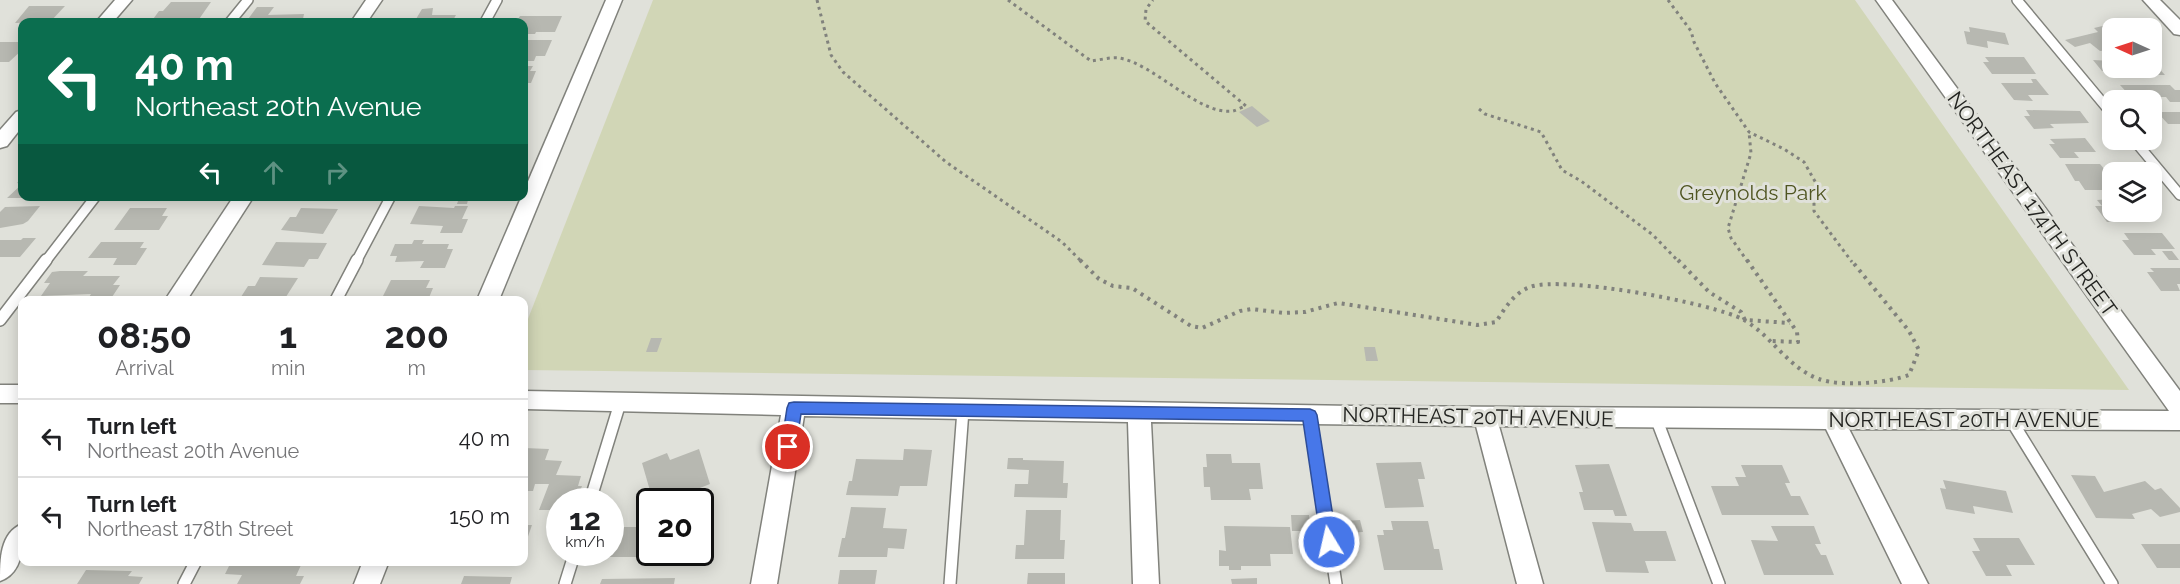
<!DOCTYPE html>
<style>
body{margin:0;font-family:Raleway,sans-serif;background:#f6f6f6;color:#202124;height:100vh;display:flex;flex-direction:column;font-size:22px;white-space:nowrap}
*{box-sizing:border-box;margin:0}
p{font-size:20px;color:#757577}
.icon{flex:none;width:33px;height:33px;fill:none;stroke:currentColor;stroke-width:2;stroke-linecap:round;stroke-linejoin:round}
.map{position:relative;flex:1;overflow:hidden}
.drawer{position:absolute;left:18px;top:296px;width:510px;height:270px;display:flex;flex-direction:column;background:#fff;border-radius:12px;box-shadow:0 3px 15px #0003}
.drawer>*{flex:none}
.hud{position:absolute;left:18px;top:18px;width:510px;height:183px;border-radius:12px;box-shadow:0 3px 15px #0003;background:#0b6e4f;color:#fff;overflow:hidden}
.needle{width:39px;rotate:273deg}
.fabs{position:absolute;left:2102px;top:18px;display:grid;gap:12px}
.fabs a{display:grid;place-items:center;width:60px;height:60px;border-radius:12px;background:#fff;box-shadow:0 3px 15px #0003;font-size:30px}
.speed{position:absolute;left:546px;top:488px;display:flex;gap:12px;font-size:30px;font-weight:700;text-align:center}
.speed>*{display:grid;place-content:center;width:78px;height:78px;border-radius:50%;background:#fff;box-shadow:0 3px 15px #0003;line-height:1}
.speed small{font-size:15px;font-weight:400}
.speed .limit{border:3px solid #111;border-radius:9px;background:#fff;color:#111}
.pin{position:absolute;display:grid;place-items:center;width:51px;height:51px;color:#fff;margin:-26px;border:3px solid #fff;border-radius:50%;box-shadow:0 2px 6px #0007}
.me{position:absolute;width:66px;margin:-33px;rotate:351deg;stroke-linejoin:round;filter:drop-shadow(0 0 4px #0008)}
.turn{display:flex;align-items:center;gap:21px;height:126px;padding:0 18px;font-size:27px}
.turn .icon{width:78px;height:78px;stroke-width:2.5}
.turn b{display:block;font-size:42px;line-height:51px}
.lanes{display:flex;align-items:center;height:57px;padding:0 18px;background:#0003;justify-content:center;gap:30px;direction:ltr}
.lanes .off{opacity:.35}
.eta{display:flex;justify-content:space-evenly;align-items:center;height:102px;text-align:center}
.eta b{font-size:36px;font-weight:700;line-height:42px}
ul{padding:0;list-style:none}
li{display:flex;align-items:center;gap:18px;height:78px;padding:0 18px;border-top:2px solid #e0e0e0}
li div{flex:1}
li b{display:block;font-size:22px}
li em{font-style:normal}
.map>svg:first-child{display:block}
.green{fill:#d1d6b6}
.building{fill:#b7b8b1}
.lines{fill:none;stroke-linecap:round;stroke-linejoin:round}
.service-far1-casing{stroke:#81827c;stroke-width:12}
.service-casing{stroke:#81827c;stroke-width:14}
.minor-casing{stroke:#81827c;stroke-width:3}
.path-far1{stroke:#81827d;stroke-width:3;stroke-dasharray:3 4;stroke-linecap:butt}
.path{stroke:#81827d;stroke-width:4;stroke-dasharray:3 5;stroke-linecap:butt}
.service-far1{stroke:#fff;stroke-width:9}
.service{stroke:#fff;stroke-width:11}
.minor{fill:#fff;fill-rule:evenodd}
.route{fill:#4777e9;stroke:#2e4d97;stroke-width:1.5}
.labels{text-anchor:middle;stroke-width:6;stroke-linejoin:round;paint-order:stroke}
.park-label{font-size:21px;fill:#4f5521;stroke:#e0e1da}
.street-label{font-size:21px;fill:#232421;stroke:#e0e1da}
</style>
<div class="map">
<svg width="2180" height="584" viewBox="0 0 2180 584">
<rect width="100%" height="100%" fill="#e0e1da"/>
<polygon class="green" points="653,0 1855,0 2129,390 524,370 524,329"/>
<g class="building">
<polygon points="171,2 211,2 197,22 151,22 159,11 163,11"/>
<polygon points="29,6 65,6 50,22 15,23"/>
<polygon points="257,7 274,7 268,15 304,14 303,19 306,19 303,22 246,22"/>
<polygon points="433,8 432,15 456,15 452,22 409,22 411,20 416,19 422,9"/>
<polygon points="520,16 562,16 555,32 536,32 535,34 524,34 524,22 516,22"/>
<polygon points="2111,24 2117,28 2112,28 2112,50 2100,51 2090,43 2075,47 2065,40 2098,32 2094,28"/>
<polygon points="1969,27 2005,33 2009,45 1987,41 1988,48 1967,44 1964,31 1970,32"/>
<polygon points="524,40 552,40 545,56 536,56 534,61 524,61"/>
<polygon points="0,42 22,42 22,50 9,62 0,62"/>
<polygon points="1985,57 2024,57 2036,74 1992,74 1983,62 1989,62"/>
<polygon points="2093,60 2112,61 2112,68 2151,68 2151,63 2154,63 2165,75 2146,75 2142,70 2136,70 2140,74 2117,76 2112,71 2102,71"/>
<polygon points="524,66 533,66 530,71 536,71 531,83 524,83"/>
<polygon points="2031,79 2036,79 2049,95 2028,95 2033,101 2014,100 2001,83 2033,83"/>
<polygon points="2120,85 2170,85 2175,90 2180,90 2180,102 2170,102 2166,97 2131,97"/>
<polygon points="1252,106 1270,121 1257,127 1239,112"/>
<polygon points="2026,110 2080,111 2089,123 2050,124 2054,128 2034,129 2024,116 2030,116"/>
<polygon points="2157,112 2180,112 2180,124 2168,124"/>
<polygon points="2085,138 2096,152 2074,152 2079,158 2060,158 2049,144 2055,144 2050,139"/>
<polygon points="2065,164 2100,164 2105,170 2112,172 2112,190 2085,190 2079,181 2075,181"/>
<polygon points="22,177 22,198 7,198 22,184 17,183"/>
<polygon points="304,196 333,196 330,200 301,200"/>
<polygon points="425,196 478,196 476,200 468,200 467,204 457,204 458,201 423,201"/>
<polygon points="2112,199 2112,212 2150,212 2153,215 2122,215 2127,222 2107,222 2095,206 2102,206 2097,200"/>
<polygon points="40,206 28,221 23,224 0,228 0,212 5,207"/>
<polygon points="419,206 454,208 455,206 468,206 462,219 468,219 462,233 440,233 443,226 410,224"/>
<polygon points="130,208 167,208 162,216 168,216 159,230 114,230"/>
<polygon points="301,208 338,209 323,234 281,230 290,217 296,217"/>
<polygon points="2124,233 2162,233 2175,249 2151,249 2156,255 2134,255 2122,240 2129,240"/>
<polygon points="23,238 36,238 20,257 0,257 0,240 21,240"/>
<polygon points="414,240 424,240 422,244 449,244 447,249 453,249 445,268 420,268 424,261 395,262 397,256 390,256 395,244 412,244"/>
<polygon points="101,242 144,242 140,248 147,248 136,265 113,265 117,258 88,258"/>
<polygon points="276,242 327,243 318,259 309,259 304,267 262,265"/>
<polygon points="2162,251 2172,251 2179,260 2169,260"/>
<polygon points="2150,268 2180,268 2180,284 2177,284 2180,291 2161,291 2147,272 2154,272"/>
<polygon points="60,271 88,271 83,276 120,276 113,285 120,285 110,300 87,300 91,294 41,296 50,283 44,283 52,272"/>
<polygon points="260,277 298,278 284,300 239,300 248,286 255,286"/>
<polygon points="391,280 430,280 426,288 433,288 428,300 381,300"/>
<polygon points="651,338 662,338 657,352 646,352"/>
<polygon points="1364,347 1375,347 1378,361 1366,361"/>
<polygon points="524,448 549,449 545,460 562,461 556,475 581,476 578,486 582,486 576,501 560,501 560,510 539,510 549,484 535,484 533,491 524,491"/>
<polygon points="699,449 710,484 667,501 653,501 642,463 667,453 670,460"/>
<polygon points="904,449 932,450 927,486 900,486 898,496 846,495 849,481 852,481 856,459 903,460"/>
<polygon points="1206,454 1231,454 1232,463 1260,463 1263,489 1249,489 1251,500 1211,500 1210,487 1204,487 1203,467 1207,467"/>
<polygon points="1008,458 1023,458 1023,460 1064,461 1063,483 1068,483 1067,498 1014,497 1015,484 1028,484 1029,470 1007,469"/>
<polygon points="1421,462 1425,479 1418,479 1424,507 1385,508 1376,463"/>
<polygon points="1609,464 1627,516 1615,516 1613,510 1584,510 1579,492 1583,492 1575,465"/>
<polygon points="1741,465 1782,465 1790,483 1785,483 1791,496 1800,496 1809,515 1722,515 1711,486 1739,486 1735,477 1746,477"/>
<polygon points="2071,475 2095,476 2104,492 2145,481 2155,490 2161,488 2180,508 2180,512 2160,517 2151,509 2132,514 2135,519 2096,518"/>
<polygon points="1943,480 2006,491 2013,513 1973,506 1975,514 1946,509 1940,488 1946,489"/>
<polygon points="851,507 886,508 883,528 907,529 904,549 888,548 887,557 838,557 842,538 845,538"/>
<polygon points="1026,510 1061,510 1060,540 1065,540 1064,559 1015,559 1016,545 1024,545"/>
<polygon points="1291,515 1309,515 1311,531 1292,531"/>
<polygon points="1360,520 1363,532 1347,533 1344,521"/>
<polygon points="1391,521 1428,521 1434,549 1439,549 1443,570 1384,570 1377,535 1384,535 1383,530 1393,530"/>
<polygon points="1592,522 1631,523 1634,531 1666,531 1676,561 1645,561 1649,573 1606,572"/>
<polygon points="524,525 532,525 524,548"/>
<polygon points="1224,526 1290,527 1293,554 1270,554 1271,566 1241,566 1241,570 1229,570 1229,566 1219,566 1219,550 1226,551"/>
<polygon points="1771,526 1814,526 1821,544 1815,544 1821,555 1826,555 1834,575 1764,575 1751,540 1778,541"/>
<polygon points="615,527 650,527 650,552 638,552 637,557 606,557 608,552 610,552"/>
<polygon points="1973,538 2019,538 2035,565 2006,565 2012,576 1986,576 1972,551 1980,551"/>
<polygon points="2141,544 2180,544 2180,568 2157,568"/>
<polygon points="665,552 692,552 689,562 663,562"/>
<polygon points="230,564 301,565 296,576 304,576 300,584 237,584 242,575 225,574"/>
<polygon points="86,570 132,571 128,576 143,577 139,584 77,584"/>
<polygon points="840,570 877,570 875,584 838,584"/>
<polygon points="1028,573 1065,573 1065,584 1027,584"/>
<polygon points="464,576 512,577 510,584 461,584"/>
<polygon points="675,578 674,584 600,584 602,579"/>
<polygon points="1257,578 1257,584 1232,584 1231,579"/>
</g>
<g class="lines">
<g class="service-far1-casing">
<g id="service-far1">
<polyline points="2017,0 2112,114"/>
<polyline points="230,22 248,0"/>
<polyline points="485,22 497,0"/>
<polyline points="2134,140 2180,195"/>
<polyline points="45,262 96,196"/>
<polyline points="356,262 391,196"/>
</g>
</g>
<g class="service-casing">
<g id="service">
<polyline points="336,300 357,260"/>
<polyline points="0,320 46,260"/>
<polyline points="1310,415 1336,584"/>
<polyline points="1656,418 1719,584"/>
<polyline points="2011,420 2112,584"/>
<polyline points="590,501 620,403"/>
<polyline points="184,584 196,561"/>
<polyline points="565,584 575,552"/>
<polyline points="950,584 963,410"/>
</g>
</g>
<g class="minor-casing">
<g id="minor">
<polygon points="115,0 132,0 113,22 96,22"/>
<polygon points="366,0 382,0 367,22 351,22"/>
<polygon points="606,0 622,0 499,300 477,300"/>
<polygon points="1876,0 1892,0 2180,391 2180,430 1849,429 1928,584 1902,584 1826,429 1499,426 1543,584 1517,584 1476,426 1151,422 1159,584 1133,584 1128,422 804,416 777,584 751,584 781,415 524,409 524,391 1352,406 2169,411"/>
<polygon points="2143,0 2160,0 2180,20 2180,35 2174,34"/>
<polygon points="22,110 22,127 7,146 0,148 0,130 16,112"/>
<polygon points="234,196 254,196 187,300 165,300"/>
<rect x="0" y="385" width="22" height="18"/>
<path d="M 22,524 C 24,545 23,573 0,581 C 0,560 0,533 22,524 Z"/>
<polygon points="363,561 389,561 380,584 354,584"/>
</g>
</g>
<g class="path-far1">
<polyline points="817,0 831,55 843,72 946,162 1062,242 1082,262"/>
<path d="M 1008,0 L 1091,61 C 1100,60 1110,57 1119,58 C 1155,64 1199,116 1233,111 C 1237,110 1242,107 1246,106 L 1145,21 L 1146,9 L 1153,0"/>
<polyline points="1668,0 1691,31 1694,42 1715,83 1749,132 1784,149 1804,162 1821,192 1814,201 1814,211 1852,262"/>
<polyline points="1479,109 1485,114 1541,132 1562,170 1581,181 1653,235 1679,262"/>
<polyline points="1748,262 1731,238 1728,228 1751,153 1749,132"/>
</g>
<g class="path">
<path d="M 1080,260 L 1099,279 L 1113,286 L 1132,288 L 1191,326 L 1202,328 L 1240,311 L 1252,309 L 1284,313 L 1305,312 L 1338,303 L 1477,325 L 1496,322 C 1505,308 1514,293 1530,287 C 1561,275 1714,303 1744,320 C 1772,336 1788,368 1819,379 C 1840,387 1888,383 1909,375 L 1919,350 L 1909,331 L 1851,260"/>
<polyline points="1678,260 1709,292 1741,312 1745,320 1790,323"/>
<polyline points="1747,260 1797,332 1798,342 1772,341"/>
</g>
<use href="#service-far1" class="service-far1"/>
<use href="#service" class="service"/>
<use href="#minor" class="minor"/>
</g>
<polygon class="route" points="794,402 1310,409 1315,411 1317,415 1337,542 1335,547 1329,549 1323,547 1321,542 1303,421 801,414 796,447 793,452 788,454 783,452 781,447 787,408 789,403"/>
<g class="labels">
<g class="park-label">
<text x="1753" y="200">Greynolds Park</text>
</g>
<g class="street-label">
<text transform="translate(2032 204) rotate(54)" y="7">NORTHEAST 174TH STREET</text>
<text transform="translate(1478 417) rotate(1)" y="7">NORTHEAST 20TH AVENUE</text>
<text x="1964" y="427">NORTHEAST 20TH AVENUE</text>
</g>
</g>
</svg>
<div class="fabs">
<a><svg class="needle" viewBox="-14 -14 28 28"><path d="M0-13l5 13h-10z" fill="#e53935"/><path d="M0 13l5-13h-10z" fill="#757577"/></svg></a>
<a><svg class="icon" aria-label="search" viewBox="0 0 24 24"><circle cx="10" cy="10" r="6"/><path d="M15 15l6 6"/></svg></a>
<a><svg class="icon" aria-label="layers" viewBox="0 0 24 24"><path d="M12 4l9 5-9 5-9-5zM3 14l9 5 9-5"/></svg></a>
</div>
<div class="speed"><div>12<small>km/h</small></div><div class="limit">20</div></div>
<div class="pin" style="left:788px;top:447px;background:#d93025"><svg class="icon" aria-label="arrive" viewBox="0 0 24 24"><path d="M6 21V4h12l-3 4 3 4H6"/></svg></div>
<svg class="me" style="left:1329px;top:542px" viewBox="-20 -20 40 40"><circle r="17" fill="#4777e9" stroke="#fff" stroke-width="3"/><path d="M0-11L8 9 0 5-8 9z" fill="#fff"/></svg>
<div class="hud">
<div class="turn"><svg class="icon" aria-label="left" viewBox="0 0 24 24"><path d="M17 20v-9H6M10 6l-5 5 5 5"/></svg><div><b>40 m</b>Northeast 20th Avenue</div></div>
<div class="lanes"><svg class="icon" aria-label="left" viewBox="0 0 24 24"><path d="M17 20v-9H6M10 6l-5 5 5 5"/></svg><svg class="icon off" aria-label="ahead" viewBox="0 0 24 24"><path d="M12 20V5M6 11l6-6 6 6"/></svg><svg class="icon off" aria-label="right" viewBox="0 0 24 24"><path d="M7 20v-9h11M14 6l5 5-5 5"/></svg></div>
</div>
<section class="drawer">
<div class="eta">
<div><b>08:50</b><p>Arrival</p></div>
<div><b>1</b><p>min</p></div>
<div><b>200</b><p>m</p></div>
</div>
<ul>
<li><svg class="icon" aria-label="left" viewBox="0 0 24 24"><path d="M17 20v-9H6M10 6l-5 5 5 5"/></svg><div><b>Turn left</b><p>Northeast 20th Avenue</p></div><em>40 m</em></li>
<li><svg class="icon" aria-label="left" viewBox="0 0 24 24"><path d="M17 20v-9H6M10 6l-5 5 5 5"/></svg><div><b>Turn left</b><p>Northeast 178th Street</p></div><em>150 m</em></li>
</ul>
</section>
</div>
